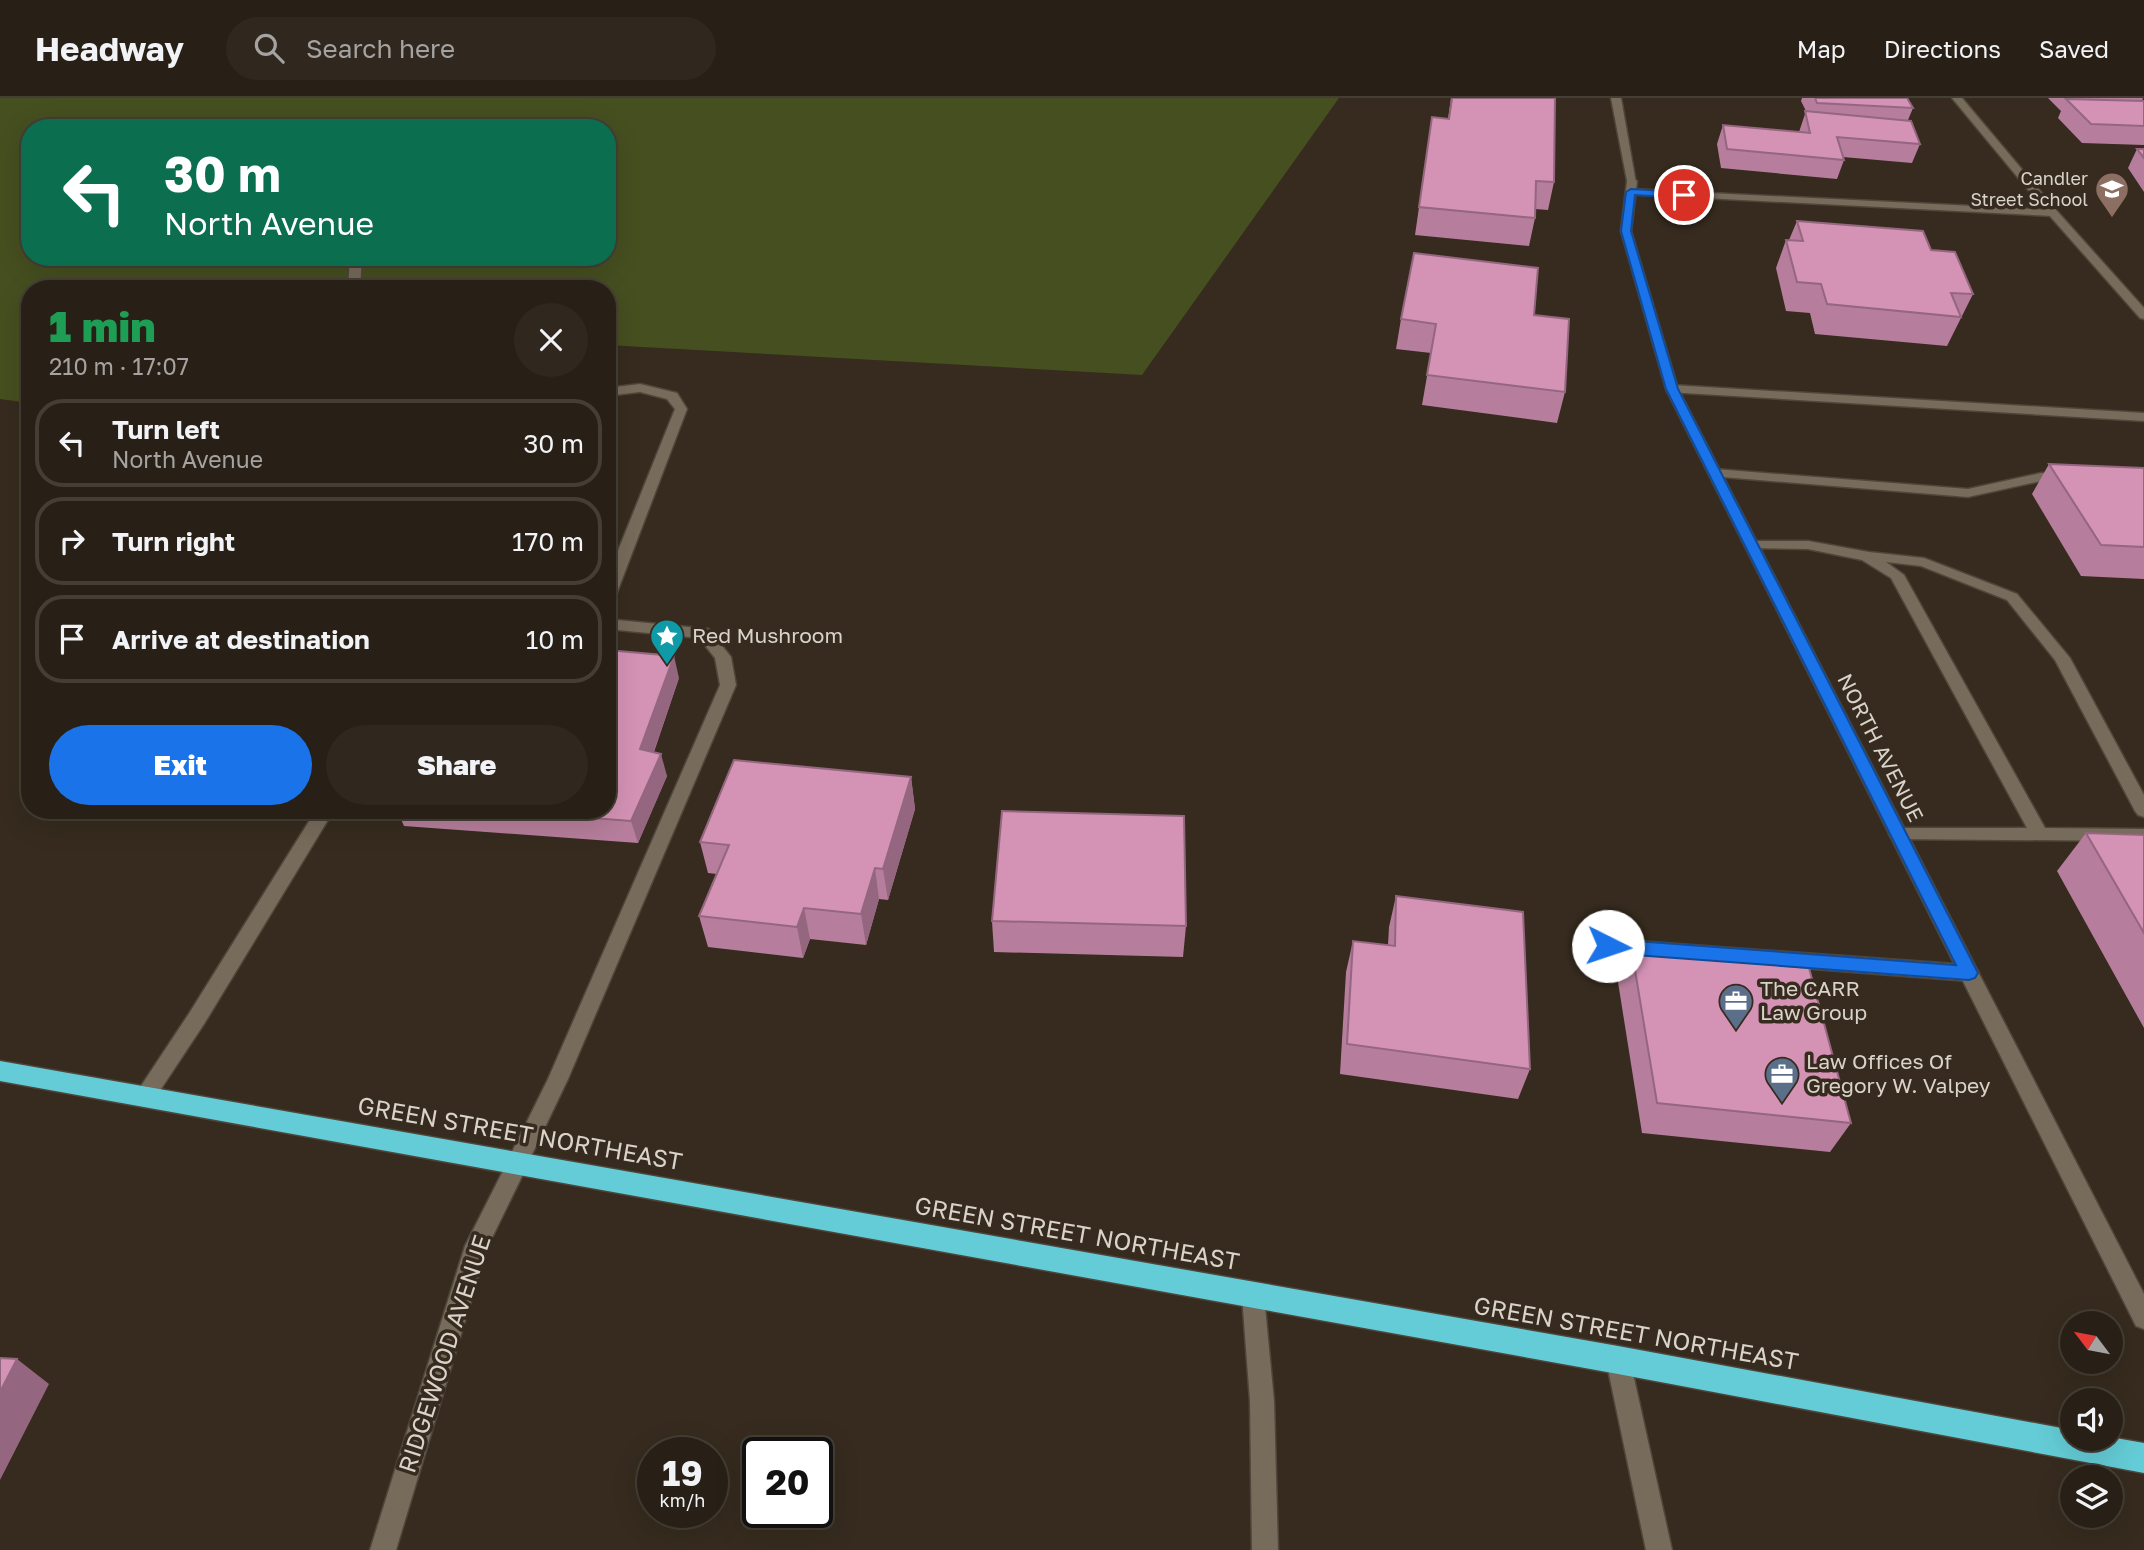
<!DOCTYPE html>
<meta charset="utf-8">
<style>
body{margin:0;font-family:"Golos Text",sans-serif;background:#30281f;color:#f1f3f6;height:100vh;display:flex;flex-direction:column;font-size:26px;white-space:nowrap}
*{box-sizing:border-box;margin:0}
p{font-size:23px;color:#a5a3a1}
.icon{flex:none;width:38px;height:38px;fill:none;stroke:currentColor;stroke-width:2;stroke-linecap:round;stroke-linejoin:round}
.map{position:relative;flex:1;overflow:hidden}
.details{position:absolute;left:21px;top:182px;width:595px;height:539px;display:flex;flex-direction:column;background:#282016;border-radius:28px;box-shadow:0 7px 28px #0002,0 0 0 2px #443e35}
.details>*{flex:none}
.guide{position:absolute;left:21px;top:21px;width:595px;height:147px;border-radius:28px;box-shadow:0 7px 28px #0002,0 0 0 2px #443e35;background:#0b6e4f;color:#fff;overflow:hidden}
.needle{width:46px;rotate:302deg}
.tools{position:absolute;left:2060px;top:1213px;display:grid;gap:14px}
.tools a{display:grid;place-items:center;width:63px;height:63px;border-radius:50%;background:#282016;box-shadow:0 7px 28px #0002,0 0 0 2px #443e35;font-size:35px}
.speed{position:absolute;left:637px;top:1339px;display:flex;gap:14px;font-size:35px;font-weight:700;text-align:center}
.speed>*{display:grid;place-content:center;width:91px;height:91px;border-radius:50%;background:#282016;box-shadow:0 7px 28px #0002,0 0 0 2px #443e35;line-height:1}
.speed small{font-size:18px;font-weight:400}
.speed .limit{border:4px solid #111;border-radius:10px;background:#fff;color:#111}
.pin{position:absolute;display:grid;place-items:center;width:60px;height:60px;color:#fff;margin:-30px;border:4px solid #fff;border-radius:50%;box-shadow:0 2px 7px #0007}
.me{position:absolute;width:77px;margin:-38px;rotate:94deg;stroke-linejoin:round;filter:drop-shadow(0 0 5px #0008)}
.turn{display:flex;align-items:center;gap:24px;height:147px;padding:0 28px;font-size:32px}
.turn .icon{width:91px;height:91px;stroke-width:2.5}
.turn b{display:block;font-size:49px;line-height:60px}
.round{display:grid;place-items:center;flex:none;width:74px;height:74px;border-radius:37px;background:#30281f}
.headline{display:flex;align-items:center;justify-content:space-between;height:119px;padding:0 28px}
h1{font-size:42px;font-weight:800;line-height:52px;color:#1e9e55}
.primary-button{display:flex;gap:14px;margin-top:auto;padding:14px 28px}
.primary-button a{flex:1;height:80px;border-radius:42px;background:#1a73e8;color:#fff;font-size:28px;font-weight:800;line-height:80px;text-align:center}
.primary-button a+a{background:#30281f;color:#f1f3f6}
ul{padding:0;list-style:none}
li{display:flex;align-items:center;gap:21px;height:88px;margin:0 14px 10px;padding:0 14px;border:4px solid #443e35;border-radius:28px}
li div{flex:1}
li b{display:block;font-size:26px}
li em{font-style:normal}
header{display:flex;align-items:center;gap:42px;box-sizing:border-box;height:98px;padding:0 35px;background:#282016;border-bottom:2px solid #443e35}
header strong{font-size:33px}
nav{display:flex;gap:38px;margin-inline-start:auto;font-size:24px}
.search{width:490px;height:63px;background:#30281f;display:flex;align-items:center;gap:18px;box-sizing:border-box;padding:0 24px;border-radius:38px;color:#a5a3a1;font-size:26px}
.map>svg:first-child{display:block}
.green{fill:#464f20;fill-rule:evenodd}
.lines{fill:none;stroke-linecap:round;stroke-linejoin:round}
.lane-casing{stroke:#4e463a;stroke-width:3}
.street-casing{stroke:#4e463a;stroke-width:3}
.highway-casing{stroke:#4e463a;stroke-width:3}
.lane{fill:#776b5b;fill-rule:evenodd}
.street{fill:#776b5b;fill-rule:evenodd}
.highway{fill:#64ccd6;fill-rule:evenodd}
.wall{fill:#b67e9c}
.shaded-wall{fill:#94667f}
.building{fill:#d492b5;stroke:#94667f;stroke-width:2}
.route{fill:#1a73e8;stroke:#114b97;stroke-width:2}
.labels{text-anchor:middle;stroke-width:7;stroke-linejoin:round;paint-order:stroke}
.far-poi-label{font-size:18px;fill:#d9d3ca;stroke:#362b1e;text-anchor:end}
.poi-label{font-size:21px;fill:#d9d3ca;stroke:#362b1e;text-anchor:start}
.street-label{font-size:21px;fill:#d9d3ca;stroke:#362b1e}
.near-street-label{font-size:24px;fill:#d9d3ca;stroke:#362b1e}
</style>
<header>
<strong>Headway</strong>
<div class="search"><svg class="icon" aria-label="search" viewBox="0 0 24 24"><circle cx="10" cy="10" r="6"/><path d="M15 15l6 6"/></svg>Search here</div>
<nav><a>Map</a><a>Directions</a><a>Saved</a></nav>
</header>
<div class="map">
<svg width="2144" height="1452" viewBox="0 0 2144 1452">
<rect width="100%" height="100%" fill="#362b1e"/>
<path class="green" d="M 0,0 L 1339,0 L 1142,277 L 607,247 L 607,191 L 30,191 L 30,305 L 0,301 ZM 30,30 L 607,30 L 607,159 L 30,159 Z"/>
<g class="lines">
<g class="lane-casing">
<g id="lane">
<polygon points="1611,0 1621,0 1636,85 1627,83"/>
<polygon points="1631,91 2053,112 2058,115 2053,118 1627,96 1627,92"/>
<polygon points="350,159 362,159 360,191 348,191"/>
<polygon points="640,286 677,295 687,311 615,500 607,505 607,480 675,311 667,301 640,294 607,298 607,290"/>
<polygon points="1672,287 2144,315 2144,323 1667,294 1667,288"/>
<polygon points="1715,371 1968,391 2041,375 2063,376 2070,380 2063,384 2041,383 1968,399 1710,378 1710,372"/>
<polygon points="1752,443 1808,443 1869,454 1924,460 2017,496 2070,560 2144,697 2144,719 2138,717 2135,713 2055,562 2007,502 1921,468 1886,464 1904,477 2045,730 2144,731 2144,743 1892,741 1889,736 1892,731 1898,730 2027,730 1891,480 1862,462 1808,451 1747,450 1745,447 1747,444"/>
<polygon points="607,521 709,531 731,559 736,587 568,981 525,1071 518,1073 511,1071 507,1064 548,981 720,587 715,560 699,540 607,531"/>
<polygon points="316,712 334,712 204,926 151,1006 144,1009 137,1006 134,1000 137,994 190,914"/>
<polygon points="1608,841 1969,867 1976,870 1979,875 1976,880 1969,883 1608,855 1601,853 1599,848 1601,843"/>
<polygon points="1253,1187 1261,1190 1264,1198 1274,1303 1278,1452 1252,1452 1250,1303 1242,1198 1245,1190"/>
<polygon points="1618,1251 1626,1254 1630,1262 1672,1452 1646,1452 1606,1262 1610,1254"/>
</g>
</g>
<g class="street-casing">
<g id="street">
<polygon points="1952,0 1962,0 2057,113 2144,210 2144,221 2140,220 2049,117"/>
<polygon points="1632,80 1637,83 1631,133 1678,291 2144,1196 2144,1231 2136,1228 1666,291 1621,133 1627,83"/>
<polygon points="518,1055 525,1057 529,1064 487,1150 396,1452 370,1452 465,1148 511,1057"/>
</g>
</g>
<g class="highway-casing">
<polygon id="highway" points="0,963 1618,1248 2072,1332 2072,1340 2110,1339 2144,1345 2144,1375 1618,1276 0,983"/>
</g>
<use href="#lane" class="lane"/>
<use href="#street" class="street"/>
<use href="#highway" class="highway"/>
</g>
<g class="wall">
<polygon points="1451,0 1555,0 1554,84 1548,112 1535,111 1535,120 1529,148 1415,137 1432,19 1448,21"/>
<polygon points="1802,0 1907,0 1913,10 1908,22 1920,46 1912,65 1843,59 1844,62 1837,81 1721,70 1717,46 1723,27 1799,34 1806,13 1801,3"/>
<polygon points="2048,0 2143,0 2142,3 2144,3 2144,47 2082,45 2058,20 2061,13"/>
<polygon points="2137,51 2144,51 2144,94 2128,70"/>
<polygon points="1797,123 1931,152 1973,196 1947,248 1815,236 1810,215 1786,213 1776,170 1786,142 1789,142"/>
<polygon points="1534,217 1565,294 1557,325 1422,307 1431,255 1396,251 1401,221"/>
<polygon points="2049,366 2144,370 2144,481 2081,478 2032,396"/>
<polygon points="679,580 654,654 667,678 638,745 404,728 397,712 607,712"/>
<polygon points="911,679 915,711 888,802 879,801 866,847 810,841 803,860 708,849 699,818 717,776 708,775 700,744"/>
<polygon points="2086,735 2144,737 2144,930 2057,773"/>
<polygon points="1396,798 1530,971 1518,1001 1340,976 1346,874 1353,843 1388,847 1389,829"/>
<polygon points="992,823 1186,828 1183,859 994,854"/>
<polygon points="1632,854 1851,1025 1830,1054 1642,1035 1618,884"/>
</g>
<g class="shaded-wall">
<polygon points="674,558 679,580 647,673 640,651"/>
<polygon points="661,656 667,678 638,745 631,723"/>
<polygon points="911,679 915,711 888,802 883,771"/>
<polygon points="875,770 879,801 866,847 861,816"/>
<polygon points="804,810 810,841 803,860 797,829"/>
<polygon points="17,1261 49,1286 0,1382 0,1294"/>
</g>
<g class="building">
<polygon points="1452,0 1555,0 1554,84 1536,83 1535,120 1419,109 1432,19 1449,21"/>
<polygon points="1815,0 1907,0 1913,10 1817,5"/>
<polygon points="2066,1 2144,3 2144,28 2091,26"/>
<polygon points="1805,13 1911,23 1920,46 1837,39 1844,62 1727,51 1723,27 1810,35"/>
<polygon points="2137,51 2144,51 2144,60"/>
<polygon points="1797,123 1923,133 1931,152 1955,154 1973,196 1951,195 1961,219 1827,206 1821,186 1797,184 1786,142 1803,143"/>
<polygon points="1414,155 1538,170 1534,217 1569,221 1565,294 1427,277 1436,226 1401,221"/>
<polygon points="2049,366 2144,370 2144,449 2101,447"/>
<polygon points="607,552 674,558 640,651 661,656 631,723 489,712 607,712"/>
<polygon points="734,662 911,679 883,771 875,770 861,816 804,810 797,829 699,818 729,747 700,744"/>
<polygon points="1002,713 1184,718 1186,828 992,823"/>
<polygon points="2086,735 2144,737 2144,835"/>
<polygon points="1396,798 1523,814 1530,971 1347,946 1353,843 1395,848"/>
<polygon points="1632,854 1809,870 1851,1025 1657,1005"/>
<polygon points="0,1260 17,1261 0,1294"/>
</g>
<polygon class="route" points="1631,91 1684,94 1688,97 1684,100 1635,97 1631,133 1678,291 1978,875 1975,880 1969,882 1608,855 1602,853 1599,848 1602,843 1608,841 1956,867 1666,291 1621,133 1626,94"/>
<defs>
<g id="school-pin" transform="scale(1.75)"><path d="M0 17L-7.5 6A9.5 9.5 0 1 1 7.5 6Z" fill="#8d6e63" stroke="#362b1e"/><path d="M0-5L7-2L0 1L-7-2ZM-4 1L0 2.5L4 1V4Q0 6-4 4Z" fill="#fff"/></g>
<g id="sight-pin" transform="scale(1.75)"><path d="M0 17L-7.5 6A9.5 9.5 0 1 1 7.5 6Z" fill="#0f9aa8" stroke="#362b1e"/><path d="M0-6L1.8-2.2L6-1.7L2.9 1.2L3.7 5.4L0 3.3L-3.7 5.4L-2.9 1.2L-6-1.7L-1.8-2.2Z" fill="#fff"/></g>
<g id="office-pin" transform="scale(1.75)"><path d="M0 17L-7.5 6A9.5 9.5 0 1 1 7.5 6Z" fill="#5c6f8a" stroke="#362b1e"/><path d="M-6-3h4V-5.5h4V-3h4V5H-6ZM-1-4.5V-3h2v-1.5ZM-6 0V1H6V0Z" fill="#fff"/></g>
</defs>
<g fill-rule="evenodd">
<use href="#school-pin" x="2112" y="91"/>
<use href="#sight-pin" x="667" y="538"/>
<use href="#office-pin" x="1736" y="903"/>
<use href="#office-pin" x="1782" y="976"/>
</g>
<g class="labels">
<g class="far-poi-label">
<text x="2088" y="87">Candler<tspan x="2088" dy="21">Street School</tspan></text>
</g>
<g class="poi-label">
<text x="692" y="545">Red Mushroom</text>
<text x="1760" y="898">The CARR<tspan x="1760" dy="24">Law Group</tspan></text>
<text x="1806" y="971">Law Offices Of<tspan x="1806" dy="24">Gregory W. Valpey</tspan></text>
</g>
<g class="street-label">
<text transform="translate(1880 650) rotate(63)" y="7">NORTH AVENUE</text>
</g>
<g class="near-street-label">
<text transform="translate(520 1036) rotate(10)" y="8">GREEN STREET NORTHEAST</text>
<text transform="translate(1077 1136) rotate(10)" y="8">GREEN STREET NORTHEAST</text>
<text transform="translate(1636 1236) rotate(10)" y="8">GREEN STREET NORTHEAST</text>
<text transform="translate(445 1256) rotate(-72)" y="8">RIDGEWOOD AVENUE</text>
</g>
</g>
</svg>
<div class="tools">
<a><svg class="needle" viewBox="-14 -14 28 28"><path d="M0-13l5 13h-10z" fill="#e53935"/><path d="M0 13l5-13h-10z" fill="#a5a3a1"/></svg></a>
<a><svg class="icon" aria-label="sound" viewBox="0 0 24 24"><path d="M4 9h4l5-4v14l-5-4H4zM17 9q2 3 0 6"/></svg></a>
<a><svg class="icon" aria-label="layers" viewBox="0 0 24 24"><path d="M12 4l9 5-9 5-9-5zM3 14l9 5 9-5"/></svg></a>
</div>
<div class="speed"><div>19<small>km/h</small></div><div class="limit">20</div></div>
<div class="pin" style="left:1684px;top:97px;background:#d93025"><svg class="icon" aria-label="arrive" viewBox="0 0 24 24"><path d="M6 21V4h12l-3 4 3 4H6"/></svg></div>
<svg class="me" style="left:1608px;top:848px" viewBox="-20 -20 40 40"><circle r="19" fill="#fff"/><path d="M0-13L10 11 0 6-10 11z" fill="#1a73e8"/></svg>
<div class="guide">
<div class="turn"><svg class="icon" aria-label="left" viewBox="0 0 24 24"><path d="M17 20v-9H6M10 6l-5 5 5 5"/></svg><div><b>30 m</b>North Avenue</div></div>
</div>
<section class="details">
<div class="headline"><div><h1>1 min</h1><p>210 m · 17:07</p></div><a class="round"><svg class="icon" aria-label="close" viewBox="0 0 24 24"><path d="M6 6l12 12M18 6L6 18"/></svg></a></div>
<ul>
<li><svg class="icon" aria-label="left" viewBox="0 0 24 24"><path d="M17 20v-9H6M10 6l-5 5 5 5"/></svg><div><b>Turn left</b><p>North Avenue</p></div><em>30 m</em></li>
<li><svg class="icon" aria-label="right" viewBox="0 0 24 24"><path d="M7 20v-9h11M14 6l5 5-5 5"/></svg><div><b>Turn right</b></div><em>170 m</em></li>
<li><svg class="icon" aria-label="arrive" viewBox="0 0 24 24"><path d="M6 21V4h12l-3 4 3 4H6"/></svg><div><b>Arrive at destination</b></div><em>10 m</em></li>
</ul>
<div class="primary-button"><a>Exit</a><a>Share</a></div>
</section>
</div>
